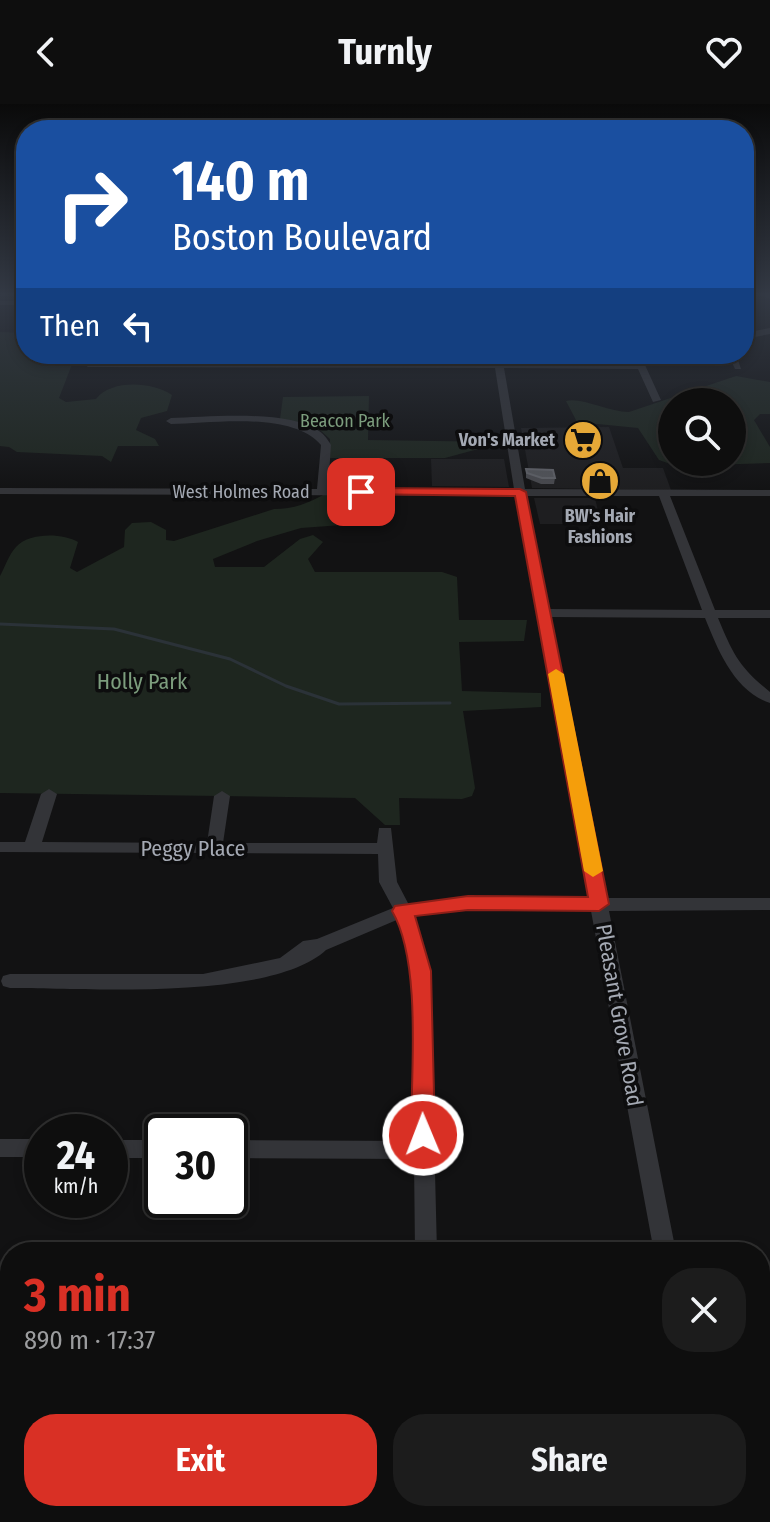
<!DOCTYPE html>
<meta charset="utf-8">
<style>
body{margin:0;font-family:"Fira Sans Condensed",sans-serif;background:#1c1c1c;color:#f1f3f6;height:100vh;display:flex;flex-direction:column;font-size:30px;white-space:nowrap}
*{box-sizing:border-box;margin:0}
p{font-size:26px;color:#9b9c9e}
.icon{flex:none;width:44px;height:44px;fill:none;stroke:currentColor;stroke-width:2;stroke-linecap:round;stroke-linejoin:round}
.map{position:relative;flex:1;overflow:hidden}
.drawer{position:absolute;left:0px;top:1138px;width:770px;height:280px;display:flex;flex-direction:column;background:#0e0e0e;border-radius:32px 32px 0 0;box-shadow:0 4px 12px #0003,0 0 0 2px #2e2e2e}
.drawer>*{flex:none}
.guide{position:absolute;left:16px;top:16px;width:738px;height:244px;border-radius:32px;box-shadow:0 4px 12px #0003,0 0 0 2px #2e2e2e;background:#1a4fa0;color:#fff;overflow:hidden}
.controls{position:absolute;left:658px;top:284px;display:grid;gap:16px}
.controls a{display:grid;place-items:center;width:88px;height:88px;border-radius:50%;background:#0e0e0e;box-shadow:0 4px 12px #0003,0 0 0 2px #2e2e2e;font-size:40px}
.speed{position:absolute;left:24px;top:1010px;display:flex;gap:16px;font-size:40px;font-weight:700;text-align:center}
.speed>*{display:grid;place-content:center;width:104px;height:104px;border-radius:50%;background:#0e0e0e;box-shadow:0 4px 12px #0003,0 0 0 2px #2e2e2e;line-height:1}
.speed small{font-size:20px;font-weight:400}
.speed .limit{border:4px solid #111;border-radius:12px;background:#fff;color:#111}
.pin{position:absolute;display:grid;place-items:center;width:68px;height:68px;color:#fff;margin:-34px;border-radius:16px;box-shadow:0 4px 12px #0006}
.me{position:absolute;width:88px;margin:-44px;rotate:359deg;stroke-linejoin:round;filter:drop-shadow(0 0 6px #0008)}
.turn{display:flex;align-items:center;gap:28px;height:168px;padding:0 24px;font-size:36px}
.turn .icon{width:104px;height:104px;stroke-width:2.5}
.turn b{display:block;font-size:56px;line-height:68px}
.then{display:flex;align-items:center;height:76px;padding:0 24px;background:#0003;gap:16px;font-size:30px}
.round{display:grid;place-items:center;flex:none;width:84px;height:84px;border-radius:32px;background:#1c1c1c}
.overview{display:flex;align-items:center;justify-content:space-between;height:136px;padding:0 24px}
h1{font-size:48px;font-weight:700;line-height:60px;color:#d93025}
.button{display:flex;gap:16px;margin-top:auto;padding:16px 24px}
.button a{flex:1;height:92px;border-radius:32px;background:#d93025;color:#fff;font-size:32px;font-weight:700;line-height:92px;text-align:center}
.button a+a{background:#1c1c1c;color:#f1f3f6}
header{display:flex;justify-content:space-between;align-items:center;height:104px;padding:0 24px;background:#0e0e0e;font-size:36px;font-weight:700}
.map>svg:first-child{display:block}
.built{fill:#1e1e20}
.green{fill:#1e261f;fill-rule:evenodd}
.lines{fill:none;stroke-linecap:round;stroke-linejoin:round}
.stream{stroke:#2b3238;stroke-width:3}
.minor{fill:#333438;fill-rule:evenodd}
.wall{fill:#48494e}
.building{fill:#525459;stroke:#5f6167;stroke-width:2}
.route{fill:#d93025;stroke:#8d1f18;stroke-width:2}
.slow{fill:#f59e0b}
.labels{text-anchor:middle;stroke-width:7;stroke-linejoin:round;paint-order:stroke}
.far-park-label{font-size:18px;fill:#7c9d7d;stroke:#0d0d0e}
.far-poi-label{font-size:18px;font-weight:bold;fill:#a4a9b3;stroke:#0d0d0e;text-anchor:end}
.far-street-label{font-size:18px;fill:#a4a9b3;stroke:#0d0d0e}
.park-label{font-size:22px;fill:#7c9d7d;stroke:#0d0d0e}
.street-label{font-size:22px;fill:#a4a9b3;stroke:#0d0d0e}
</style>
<header><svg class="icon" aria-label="back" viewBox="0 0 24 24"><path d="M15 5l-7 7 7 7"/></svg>Turnly<svg class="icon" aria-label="heart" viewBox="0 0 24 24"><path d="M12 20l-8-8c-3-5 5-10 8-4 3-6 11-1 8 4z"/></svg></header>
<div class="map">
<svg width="770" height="1418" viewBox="0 0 770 1418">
<rect width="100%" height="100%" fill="#121213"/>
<g class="built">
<polygon points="609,323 623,364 663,364 671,386 532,384 521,324"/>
<polygon points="431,355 504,355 509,383 432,382"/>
<polygon points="534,394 595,394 601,420 540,420"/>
</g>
<g class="green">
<path d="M 0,228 L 26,229 L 26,250 L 76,250 L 59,294 L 66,298 L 96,295 C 112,275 152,278 172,291 L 167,307 L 141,314 L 136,326 L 155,335 L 159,342 L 118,342 L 111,358 L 102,352 L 17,348 L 9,343 L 0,342 Z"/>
<path d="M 736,272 L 770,278 L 770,310 L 760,310 L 754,316 L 770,343 L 770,359 L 676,362 L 659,356 L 638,324 L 577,318 L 566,297 C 582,293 608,308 629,308 ZM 732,298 L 732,358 L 672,358 L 672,298 Z"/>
<polygon points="369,292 368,336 504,338 445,354 330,354 330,335 320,326 309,321 280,315 283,293"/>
<path d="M 325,390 L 375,390 L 371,409 L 342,421 L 301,424 L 257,437 L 213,455 L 215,463 L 264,463 L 300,435 L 313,431 L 323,438 L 308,455 L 315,468 L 442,468 L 457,473 L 459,516 L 527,516 L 524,537 L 459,538 L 462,587 L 541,589 L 541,603 L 463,607 L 475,684 L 472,692 L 462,695 L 399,694 L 400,721 L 385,721 L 355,694 L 0,689 L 0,472 C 5,463 9,450 16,443 C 29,428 63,429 78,438 L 70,464 L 77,468 L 124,443 L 125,426 L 132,419 L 151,418 L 166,426 L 166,436 L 174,437 L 274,405 C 294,405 308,399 325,390 Z"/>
</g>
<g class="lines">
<polyline class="stream" points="0,520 114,525 230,555 286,582 339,600 450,599"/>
<g class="minor">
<polygon points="757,190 770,190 770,194 758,192"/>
<rect x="0" y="197" width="26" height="4"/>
<polygon points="770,224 770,230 744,235 744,229"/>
<path d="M 493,250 L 501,250 L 503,259 L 636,259 L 632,250 L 640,250 L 661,296 L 653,298 L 638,265 L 504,264 L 525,385 L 770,386 L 770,392 L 670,392 L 715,506 L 770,506 L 770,514 L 718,514 C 733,550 739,563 770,588 L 770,599 C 734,587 718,546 705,514 L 550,513 L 606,794 L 770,794 L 770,806 L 609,807 L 676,1148 L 654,1148 L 591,807 L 442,807 L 415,812 L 430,867 L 437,1148 L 415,1148 L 414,1055 L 230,1054 L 230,1036 L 413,1037 L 412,867 L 399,815 L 326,846 C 271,897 85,884 10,884 L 3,882 L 1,877 L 3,872 L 10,870 L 203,870 L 280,854 L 303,837 L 317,835 L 393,804 L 379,778 L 378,750 L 0,748 L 0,738 L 25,738 L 41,690 L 49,685 L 57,690 L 42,738 L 207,739 L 214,692 L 222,687 L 230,692 L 223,739 L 377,739 L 379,724 L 391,724 L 397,778 L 409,801 L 442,795 L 589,794 L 515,392 L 0,390 L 0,384 L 317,385 L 321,341 C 292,307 212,319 171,320 L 166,317 L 171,314 C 209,313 287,305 319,327 C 324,330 328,336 331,341 L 328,385 L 514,385 L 495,264 L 88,263 L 84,260 L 88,257 L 494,259 ZM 526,392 L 659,392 L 702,506 L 549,505 Z"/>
<polygon points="728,250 736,250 741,265 735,265"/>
<rect x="0" y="1035" width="42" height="18"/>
<rect x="110" y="1036" width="52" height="18"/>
<rect x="0" y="1251" width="10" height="24"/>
<polygon points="204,1408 230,1408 230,1418 202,1418"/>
<polygon points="703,1408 729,1408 732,1418 704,1418"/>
</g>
</g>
<g class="wall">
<polygon points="341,358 356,358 357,373 341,373"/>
<polygon points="526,365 555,374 554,380 541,380 526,374"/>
</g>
<g class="building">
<polygon points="341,358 356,358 357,368 341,368"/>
<polygon points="526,365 553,366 555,374 542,374 527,369"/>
</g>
<linearGradient id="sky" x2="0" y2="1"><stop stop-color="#0a0a0a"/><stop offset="0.49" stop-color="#333944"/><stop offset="1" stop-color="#333944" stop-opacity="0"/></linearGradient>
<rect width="770" height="389" fill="url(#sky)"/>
<path class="route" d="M 361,384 L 520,385 L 526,388 L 609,800 L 599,807 L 468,806 L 415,812 L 431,867 L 435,1031 L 432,1039 L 423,1042 L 415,1039 L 411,1031 C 411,970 422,858 392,807 L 395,802 L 468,792 L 588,793 L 515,392 L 356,390 L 356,385 Z"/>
<polygon class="slow" points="556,565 564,570 603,767 593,773 584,767 548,570"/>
<defs>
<g id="supermarket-disc" transform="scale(2)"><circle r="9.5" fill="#e6a837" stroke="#0d0d0e"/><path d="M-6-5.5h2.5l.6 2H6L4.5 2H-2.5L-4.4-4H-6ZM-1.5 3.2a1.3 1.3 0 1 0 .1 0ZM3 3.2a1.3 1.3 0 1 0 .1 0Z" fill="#111"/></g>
<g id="shop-disc" transform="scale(2)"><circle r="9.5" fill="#e6a837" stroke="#0d0d0e"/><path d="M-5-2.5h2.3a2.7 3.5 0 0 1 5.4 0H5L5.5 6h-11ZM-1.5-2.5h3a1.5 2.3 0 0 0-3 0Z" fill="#111"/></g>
</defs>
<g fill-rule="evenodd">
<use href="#supermarket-disc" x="583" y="336"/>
<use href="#shop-disc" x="600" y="377"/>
</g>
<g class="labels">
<g class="far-park-label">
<text x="345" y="323">Beacon Park</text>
</g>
<g class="far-poi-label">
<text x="555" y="342">Von's Market</text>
<text x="600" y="418" text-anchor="middle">BW's Hair<tspan x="600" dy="21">Fashions</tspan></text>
</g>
<g class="far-street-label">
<text x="241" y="394">West Holmes Road</text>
</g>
<g class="park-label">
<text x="142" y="585">Holly Park</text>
</g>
<g class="street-label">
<text x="193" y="752">Peggy Place</text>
<text transform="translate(620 911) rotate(80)" y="8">Pleasant Grove Road</text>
</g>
</g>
</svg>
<div class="controls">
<a><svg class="icon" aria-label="search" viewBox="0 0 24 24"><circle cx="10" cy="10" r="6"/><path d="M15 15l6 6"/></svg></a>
</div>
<div class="speed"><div>24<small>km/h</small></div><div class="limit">30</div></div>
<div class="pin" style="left:361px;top:388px;background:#d93025"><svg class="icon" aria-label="arrive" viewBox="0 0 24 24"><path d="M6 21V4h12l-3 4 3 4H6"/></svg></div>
<svg class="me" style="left:423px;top:1031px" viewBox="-20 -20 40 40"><circle r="17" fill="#d93025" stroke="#fff" stroke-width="3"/><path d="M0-11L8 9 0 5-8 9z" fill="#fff"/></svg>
<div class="guide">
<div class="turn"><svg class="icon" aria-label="right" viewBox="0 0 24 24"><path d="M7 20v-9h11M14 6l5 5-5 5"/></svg><div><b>140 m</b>Boston Boulevard</div></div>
<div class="then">Then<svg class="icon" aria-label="left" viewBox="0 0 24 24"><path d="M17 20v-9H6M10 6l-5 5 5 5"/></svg></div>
</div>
<section class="drawer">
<div class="overview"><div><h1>3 min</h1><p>890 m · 17:37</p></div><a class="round"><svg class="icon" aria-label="close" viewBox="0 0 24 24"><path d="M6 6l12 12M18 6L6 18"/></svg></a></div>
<div class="button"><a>Exit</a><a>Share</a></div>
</section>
</div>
